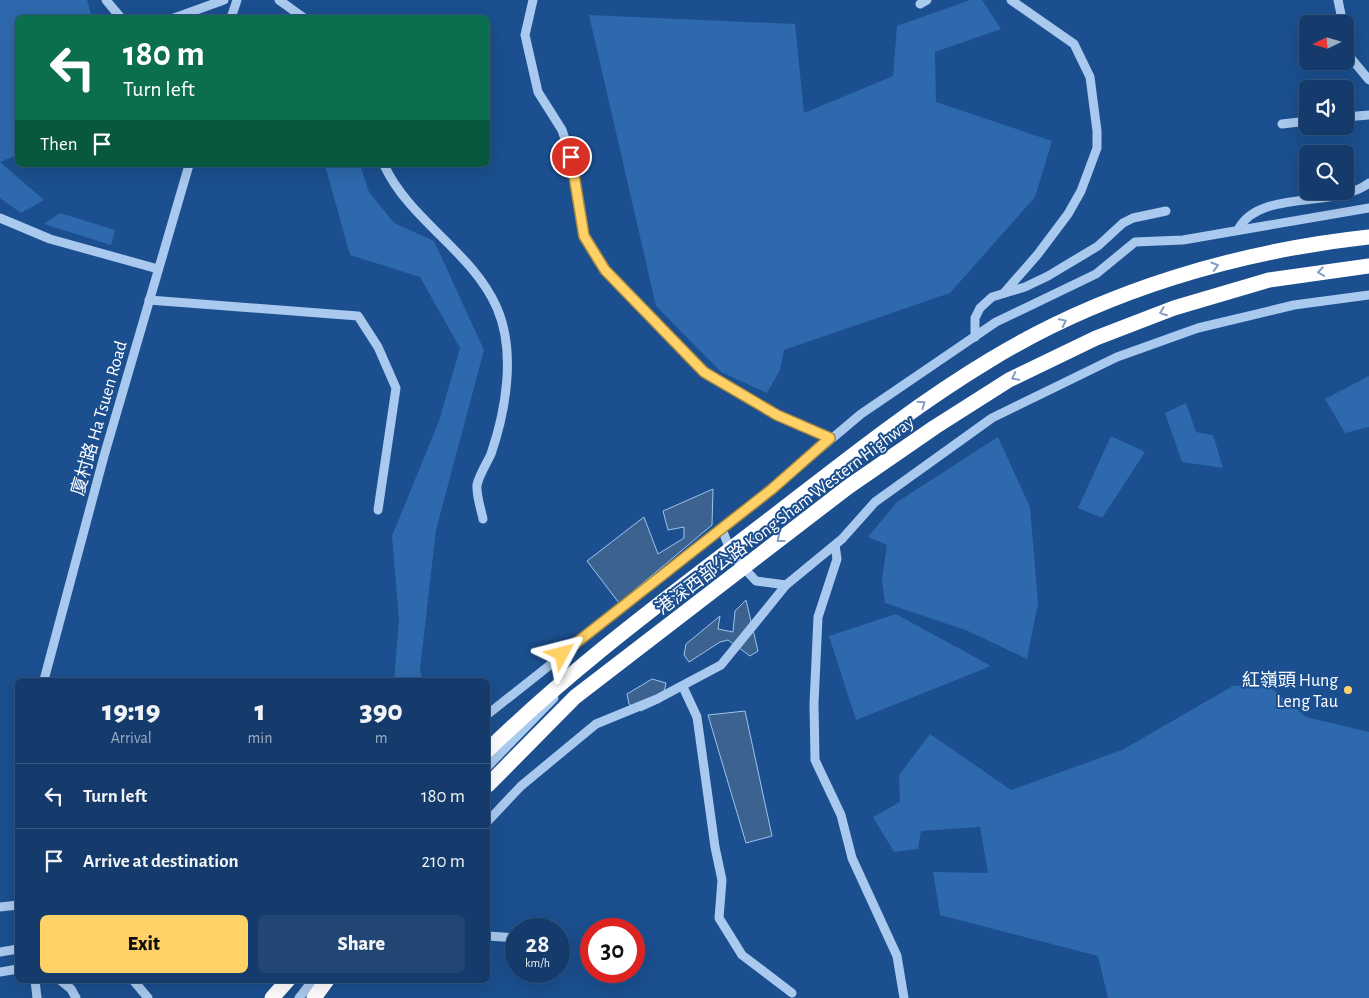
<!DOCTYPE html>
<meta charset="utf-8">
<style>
body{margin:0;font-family:"Alegreya Sans","Noto Sans SC",sans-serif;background:#214673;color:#f1f3f6;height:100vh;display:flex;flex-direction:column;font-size:19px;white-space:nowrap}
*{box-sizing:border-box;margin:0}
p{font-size:16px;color:#9dadc1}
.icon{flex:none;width:28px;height:28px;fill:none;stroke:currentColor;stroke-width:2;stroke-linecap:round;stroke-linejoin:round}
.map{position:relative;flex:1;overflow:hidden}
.side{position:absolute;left:15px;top:678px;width:475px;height:305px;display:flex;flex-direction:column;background:#143b6b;border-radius:8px;box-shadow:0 5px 20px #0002,0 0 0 1px #33557e}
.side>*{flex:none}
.top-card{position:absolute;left:15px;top:15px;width:475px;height:152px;border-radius:8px;box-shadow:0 5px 20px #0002,0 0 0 1px #33557e;background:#0b6e4f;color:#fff;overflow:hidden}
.needle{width:32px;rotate:265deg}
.fabs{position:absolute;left:1299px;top:15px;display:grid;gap:10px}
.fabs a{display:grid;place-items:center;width:55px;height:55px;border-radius:8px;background:#143b6b;box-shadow:0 5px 20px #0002,0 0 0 1px #33557e;font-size:25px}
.speed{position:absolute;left:505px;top:918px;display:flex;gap:10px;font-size:25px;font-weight:700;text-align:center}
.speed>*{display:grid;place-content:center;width:65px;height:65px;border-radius:50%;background:#143b6b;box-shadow:0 5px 20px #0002,0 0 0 1px #33557e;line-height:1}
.speed small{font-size:12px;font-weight:400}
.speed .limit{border:8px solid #d22;background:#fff;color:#111}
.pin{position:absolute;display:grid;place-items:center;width:42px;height:42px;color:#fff;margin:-21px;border:2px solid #fff;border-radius:50%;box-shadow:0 1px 5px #0007}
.me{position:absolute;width:55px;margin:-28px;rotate:52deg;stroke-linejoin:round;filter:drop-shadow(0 0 4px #0008)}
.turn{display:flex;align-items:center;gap:18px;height:105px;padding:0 25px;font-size:22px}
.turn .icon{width:65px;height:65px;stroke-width:2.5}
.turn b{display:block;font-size:35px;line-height:42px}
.then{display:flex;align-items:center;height:48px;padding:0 25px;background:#0003;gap:10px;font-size:19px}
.eta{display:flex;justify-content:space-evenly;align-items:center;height:85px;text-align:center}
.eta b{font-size:30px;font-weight:800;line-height:35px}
.action{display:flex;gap:10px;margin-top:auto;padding:10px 25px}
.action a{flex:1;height:58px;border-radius:8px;background:#ffd166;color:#111;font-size:20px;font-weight:800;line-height:58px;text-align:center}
.action a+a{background:#214673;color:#f1f3f6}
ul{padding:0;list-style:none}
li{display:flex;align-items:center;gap:15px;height:65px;padding:0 25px;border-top:1px solid #33557e}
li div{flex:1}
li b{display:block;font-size:19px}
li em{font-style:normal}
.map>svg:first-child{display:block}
.green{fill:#2e69ad}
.water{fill:#3c6290;stroke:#9cc4f0}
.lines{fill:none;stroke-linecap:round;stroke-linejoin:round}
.minor{stroke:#a9c9ee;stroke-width:9}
.highway{stroke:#fff;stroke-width:15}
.highway-bridge{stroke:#fff;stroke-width:15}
.oneway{stroke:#829ec1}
.route-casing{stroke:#a68842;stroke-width:12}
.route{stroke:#ffd166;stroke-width:9}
.poi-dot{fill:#ffd166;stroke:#1b4f8f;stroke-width:2}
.labels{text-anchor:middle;stroke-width:4;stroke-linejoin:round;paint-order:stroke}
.street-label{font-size:18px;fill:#fff;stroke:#1b4f8f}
.poi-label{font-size:18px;fill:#fff;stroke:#1b4f8f;text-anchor:end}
</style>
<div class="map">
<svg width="1369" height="998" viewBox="0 0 1369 998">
<rect width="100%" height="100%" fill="#1b4f8f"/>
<g class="green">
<polygon points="0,0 87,0 92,17 18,18 17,155 0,162 44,200 21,213 0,198"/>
<polygon points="970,0 982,0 1001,29 935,52 936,102 1052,141 1035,197 950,293 784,350 780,370 767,393 721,372 656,306 589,15 795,24 804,113 893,76 897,26"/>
<polygon points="325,165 360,165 369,192 394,223 434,241 484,350 436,530 420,669 422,680 394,680 399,620 392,536 439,421 460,348 420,277 350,255"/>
<polygon points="60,213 115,230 111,245 44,224"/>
<polygon points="1369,376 1369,427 1345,433 1325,399"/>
<polygon points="1186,403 1196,432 1213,435 1223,468 1182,462 1165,413"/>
<polygon points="1111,436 1145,452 1102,518 1078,508"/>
<polygon points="998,437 1030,507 1038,603 1027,659 968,631 885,603 882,579 887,545 868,537 897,502"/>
<polygon points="896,614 991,666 856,720 829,636"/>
<polygon points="1266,684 1306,717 1369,732 1369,998 1108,998 1098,956 940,915 933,872 988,873 980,827 921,831 918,849 894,852 873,817 900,802 899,775 930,734 1011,790 1122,750 1233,686"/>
</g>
<g class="water">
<polygon points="713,489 712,525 619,603 587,561 644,517 658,554 684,538 684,527 668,530 663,511"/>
<polygon points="746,600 758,651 750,656 728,640 720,642 689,662 684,655 686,644 720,616 718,629 733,632 735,611"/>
<polygon points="652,679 666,683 662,701 641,711 629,704 627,694"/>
<polygon points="745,711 772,836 746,843 708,715"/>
</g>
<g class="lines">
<g class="minor">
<polyline points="106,0 121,18"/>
<polyline points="279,0 304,18"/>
<polyline points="533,0 525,35 538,92 562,130 571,157 584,236 605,270 703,372 777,415 830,438"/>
<polyline points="1338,0 1343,24"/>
<polyline points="920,4 927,0"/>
<polyline points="174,18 224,0"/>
<polyline points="231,18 237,0"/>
<polyline points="1345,36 1350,57 1369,80"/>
<polyline points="1345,117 1369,115"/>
<polyline points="1282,124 1308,121"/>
<path d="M 384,165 C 410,221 472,251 497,308 C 516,352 506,410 491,454 C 487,463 479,475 477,485 C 476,495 481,509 483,519"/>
<polyline points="0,218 50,239 158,269"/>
<path d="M 1239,228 C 1261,189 1335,209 1369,183"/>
<polyline points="1004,293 1038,254 1068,214 1081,191 1097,148 1097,131 1090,77 1074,44 1011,0"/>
<polyline points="149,300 358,316 378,347 396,388 378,510"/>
<polyline points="975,337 975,318 980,308 992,297 1025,287 1048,276 1098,246 1123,223 1133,218 1166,211"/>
<polyline points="722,529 732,555 756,581 786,585"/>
<polyline points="835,545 837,559 818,617 814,704 815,760 841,815 852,858 897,956 904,998"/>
<polyline points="44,680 104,456 189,165"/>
<polyline points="683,687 697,717 715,847 722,880 719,918 742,955 792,993"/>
<polyline points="488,714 772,489 861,414 996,322 1096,274 1135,242 1183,240 1369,208"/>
<polyline points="488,766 554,698"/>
<polyline points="488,821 521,786 596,724 657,699 721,665 786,585 842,539 875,502 992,418 1117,357 1198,328 1294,305 1369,295"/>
<polyline points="0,907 18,905"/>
<polyline points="488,936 516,938"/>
<polyline points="0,952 18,949"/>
<polyline points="0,972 18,969"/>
<polyline points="35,980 37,998"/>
<polyline points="60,980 71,989 76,998"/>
<polyline points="133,980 148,998"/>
<polyline points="299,998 313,980"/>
</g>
<g class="highway">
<polyline points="272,998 288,980"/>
<polyline points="314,998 327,980"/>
</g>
<g class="highway-bridge">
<path d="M 488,750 C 569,671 659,604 749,535 C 828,475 905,411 990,360 C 1103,291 1238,251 1369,237"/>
<polyline points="488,785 575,697 848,487 935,427 1009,380 1096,338 1174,308 1269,280 1369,266"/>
</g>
</g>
<defs><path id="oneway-chevron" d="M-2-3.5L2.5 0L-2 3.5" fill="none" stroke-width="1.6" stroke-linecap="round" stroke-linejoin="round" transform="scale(1.25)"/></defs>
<g class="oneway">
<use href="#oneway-chevron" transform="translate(1215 266) rotate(-16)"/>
<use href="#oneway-chevron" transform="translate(1321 272) rotate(171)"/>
<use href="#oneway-chevron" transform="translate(1163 312) rotate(159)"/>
<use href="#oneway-chevron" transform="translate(1063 322) rotate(-26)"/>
<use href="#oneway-chevron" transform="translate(1015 377) rotate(153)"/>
<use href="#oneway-chevron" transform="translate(922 404) rotate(-35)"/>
<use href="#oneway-chevron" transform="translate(780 539) rotate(142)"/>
</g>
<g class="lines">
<g class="route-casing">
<polyline id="route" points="562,654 772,489 830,438 777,415 704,372 605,270 584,236 571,157"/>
</g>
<use href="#route" class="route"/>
</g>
<circle class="poi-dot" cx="1348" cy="690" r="5"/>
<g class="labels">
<g class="street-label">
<text transform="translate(99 418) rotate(-74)" y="6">廈村路 Ha Tsuen Road</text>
<text transform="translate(785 515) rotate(-37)" y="6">港深西部公路 Kong Sham Western Highway</text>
</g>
<g class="poi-label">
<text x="1338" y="686">紅嶺頭 Hung<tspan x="1338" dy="21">Leng Tau</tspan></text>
</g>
</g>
</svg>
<div class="fabs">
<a><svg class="needle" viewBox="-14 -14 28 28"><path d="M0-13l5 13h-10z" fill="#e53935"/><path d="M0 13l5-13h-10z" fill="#9dadc1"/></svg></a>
<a><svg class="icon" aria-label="sound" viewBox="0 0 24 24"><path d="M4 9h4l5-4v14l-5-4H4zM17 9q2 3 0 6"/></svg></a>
<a><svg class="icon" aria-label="search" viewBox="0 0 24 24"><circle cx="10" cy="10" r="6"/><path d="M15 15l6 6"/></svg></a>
</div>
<div class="speed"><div>28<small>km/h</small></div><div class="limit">30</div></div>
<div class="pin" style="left:571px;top:157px;background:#d93025"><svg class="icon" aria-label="arrive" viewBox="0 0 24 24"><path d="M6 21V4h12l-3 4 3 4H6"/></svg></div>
<svg class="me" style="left:562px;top:654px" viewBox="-20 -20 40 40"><path d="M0-17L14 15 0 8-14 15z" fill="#ffd166" stroke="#fff" stroke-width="4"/></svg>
<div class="top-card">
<div class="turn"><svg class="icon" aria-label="left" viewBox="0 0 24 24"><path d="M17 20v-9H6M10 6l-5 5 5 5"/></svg><div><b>180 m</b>Turn left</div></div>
<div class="then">Then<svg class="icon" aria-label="arrive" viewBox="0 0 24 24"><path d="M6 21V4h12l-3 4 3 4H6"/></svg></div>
</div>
<section class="side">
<div class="eta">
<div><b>19:19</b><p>Arrival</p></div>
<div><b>1</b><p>min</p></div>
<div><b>390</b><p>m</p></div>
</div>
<ul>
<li><svg class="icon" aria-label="left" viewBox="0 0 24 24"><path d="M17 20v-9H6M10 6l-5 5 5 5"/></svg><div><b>Turn left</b></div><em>180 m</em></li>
<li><svg class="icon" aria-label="arrive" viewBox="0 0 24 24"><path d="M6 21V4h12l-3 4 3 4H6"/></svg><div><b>Arrive at destination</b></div><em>210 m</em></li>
</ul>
<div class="action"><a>Exit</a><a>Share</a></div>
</section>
</div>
